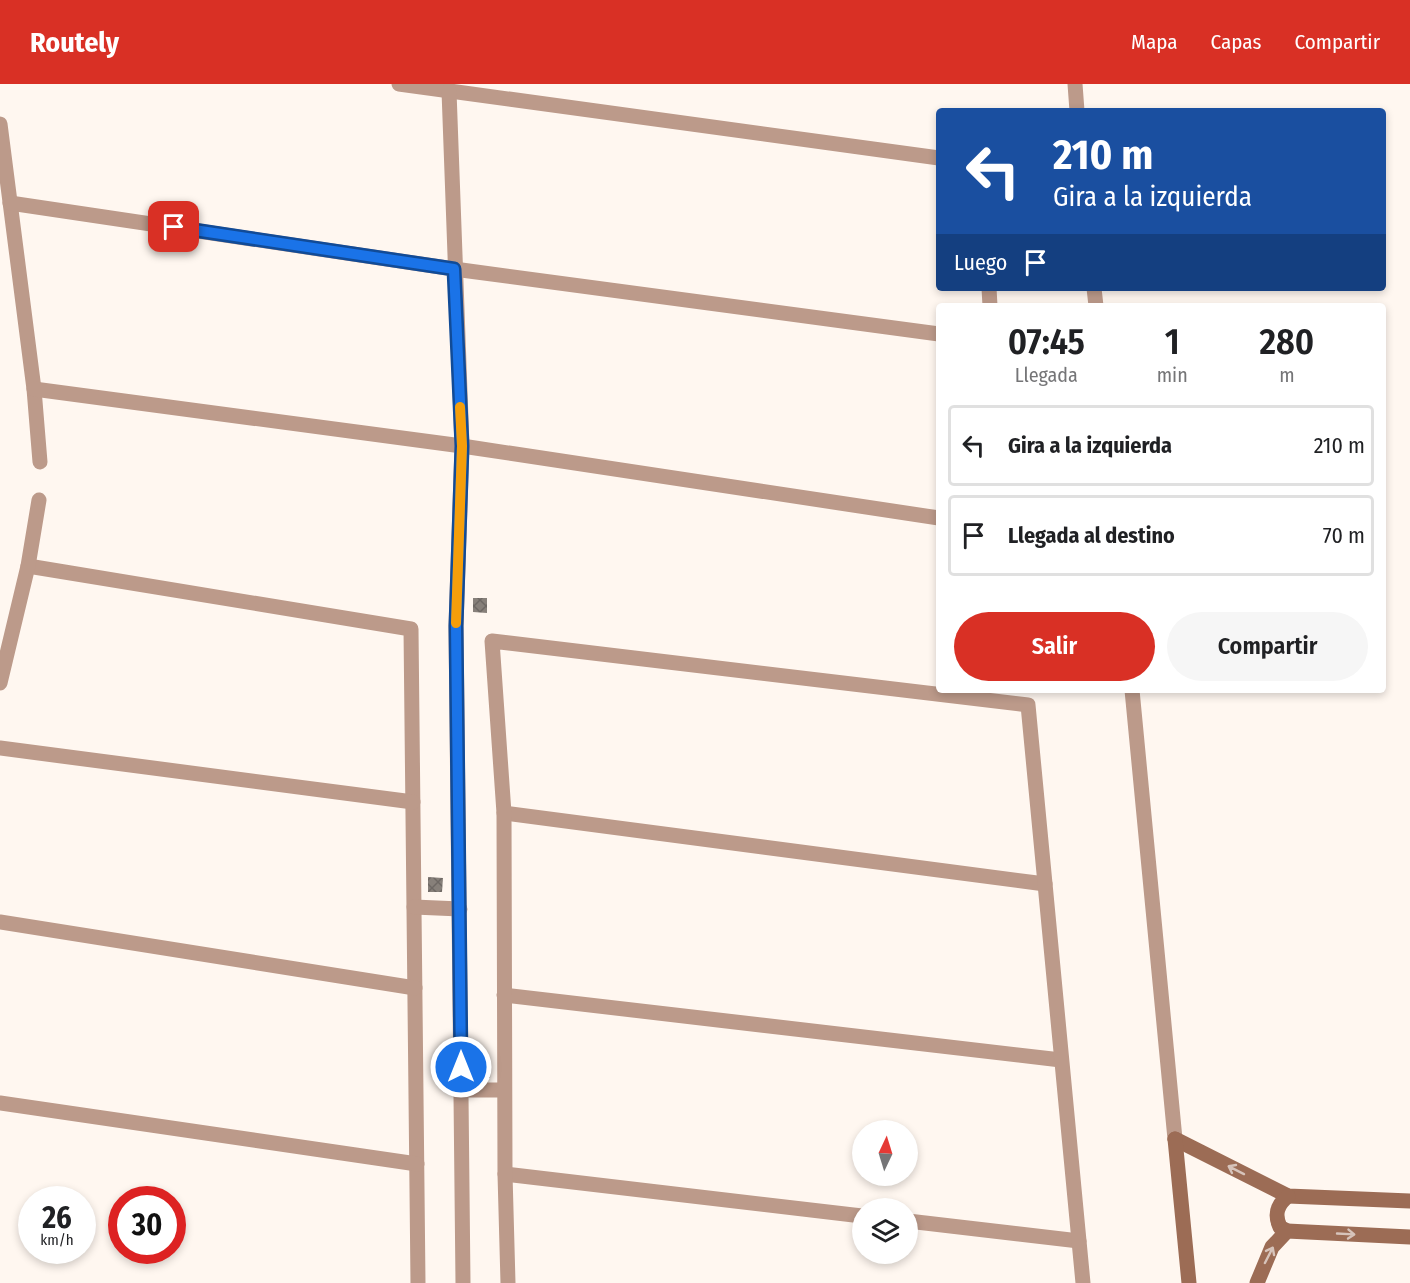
<!DOCTYPE html>
<html lang="es">
<style>
body{margin:0;font-family:"Fira Sans Condensed",sans-serif;background:#f6f6f6;color:#202124;height:100vh;display:flex;flex-direction:column;font-size:22px;white-space:nowrap}
*{box-sizing:border-box;margin:0}
p{font-size:20px;color:#757577}
.icon{flex:none;width:33px;height:33px;fill:none;stroke:currentColor;stroke-width:2;stroke-linecap:round;stroke-linejoin:round}
.map{position:relative;flex:1;overflow:hidden}
.sheet{position:absolute;left:936px;top:219px;width:450px;height:390px;display:flex;flex-direction:column;background:#fff;border-radius:6px;box-shadow:0 3px 9px #0003}
.sheet>*{flex:none}
.top-card{position:absolute;left:936px;top:24px;width:450px;height:183px;border-radius:6px;box-shadow:0 3px 9px #0003;background:#1a4fa0;color:#fff;overflow:hidden}
.needle{width:39px;rotate:4deg}
.fabs{position:absolute;left:852px;top:1036px;display:grid;gap:12px}
.fabs a{display:grid;place-items:center;width:66px;height:66px;border-radius:50%;background:#fff;box-shadow:0 3px 9px #0003;font-size:30px}
.speed{position:absolute;left:18px;top:1102px;display:flex;gap:12px;font-size:30px;font-weight:700;text-align:center}
.speed>*{display:grid;place-content:center;width:78px;height:78px;border-radius:50%;background:#fff;box-shadow:0 3px 9px #0003;line-height:1}
.speed small{font-size:15px;font-weight:400}
.speed .limit{border:9px solid #d22;background:#fff;color:#111}
.pin{position:absolute;display:grid;place-items:center;width:51px;height:51px;color:#fff;margin:-26px;border-radius:12px;box-shadow:0 3px 9px #0006}
.me{position:absolute;width:66px;margin:-33px;rotate:0deg;stroke-linejoin:round;filter:drop-shadow(0 0 4px #0008)}
.turn{display:flex;align-items:center;gap:21px;height:126px;padding:0 18px;font-size:27px}
.turn .icon{width:78px;height:78px;stroke-width:2.5}
.turn b{display:block;font-size:42px;line-height:51px}
.then{display:flex;align-items:center;height:57px;padding:0 18px;background:#0003;gap:12px;font-size:22px}
.eta{display:flex;justify-content:space-evenly;align-items:center;height:102px;text-align:center}
.eta b{font-size:36px;font-weight:600;line-height:42px}
.button{display:flex;gap:12px;margin-top:auto;padding:12px 18px}
.button a{flex:1;height:69px;border-radius:36px;background:#d93025;color:#fff;font-size:24px;font-weight:600;line-height:69px;text-align:center}
.button a+a{background:#f6f6f6;color:#202124}
ul{padding:0;list-style:none}
li{display:flex;align-items:center;gap:18px;height:81px;margin:0 12px 9px;padding:0 6px;border:3px solid #e0e0e0;border-radius:6px}
li div{flex:1}
li b{display:block;font-size:22px}
li em{font-style:normal}
header{display:flex;align-items:center;gap:36px;box-sizing:border-box;height:84px;padding:0 30px;background:#d93025;color:#fff}
header strong{font-size:28px}
nav{display:flex;gap:33px;margin-inline-start:auto;font-size:21px}
.map>svg:first-child{display:block}
.building{fill:url(#building-cross-hatch)}
.lines{fill:none;stroke-linecap:round;stroke-linejoin:round}
.minor{stroke:#bc9a8a;stroke-width:15}
.secondary{stroke:#9c6c55;stroke-width:15}
.oneway{stroke:#d7c4bb}
.route-casing{stroke:#114b97;stroke-width:15}
.route{stroke:#1a73e8;stroke-width:10}
.slow{stroke:#f59e0b;stroke-width:10}
</style>
<header>
<strong>Routely</strong>
<nav><a>Mapa</a><a>Capas</a><a>Compartir</a></nav>
</header>
<div class="map">
<svg width="1410" height="1199" viewBox="0 0 1410 1199">
<defs>
<pattern id="building-cross-hatch" width="8" height="8" patternUnits="userSpaceOnUse" patternTransform="scale(1.5)"><rect width="8" height="8" fill="#87807a"/><path d="M0 0l8 8M0 8l8-8" fill="none" stroke="#6e6864"/></pattern>
</defs>
<rect width="100%" height="100%" fill="#fff7f0"/>
<g class="building">
<polygon points="473,514 487,514 487,529 473,528"/>
<polygon points="428,793 443,794 442,808 428,808"/>
<polygon points="477,979 491,979 490,994 476,994"/>
</g>
<g class="lines">
<g class="minor">
<polyline points="399,0 939,74"/>
<polyline points="1075,0 1077,27"/>
<polyline points="449,7 462,362 456,542 463,1199"/>
<polyline points="0,40 34,305 40,378"/>
<polyline points="10,119 454,185 939,250"/>
<polyline points="989,204 990,222"/>
<polyline points="1094,204 1096,222"/>
<polyline points="34,305 462,362 939,434"/>
<polyline points="28,482 411,545 418,1199"/>
<polyline points="0,599 28,482 39,416"/>
<polyline points="1132,606 1175,1055"/>
<polyline points="0,664 413,718"/>
<polyline points="504,729 1045,800"/>
<polyline points="414,823 460,825"/>
<polyline points="0,838 415,904"/>
<polyline points="504,911 1061,976"/>
<polyline points="461,1006 504,1006"/>
<polyline points="0,1019 417,1080"/>
<polyline points="505,1090 862,1132"/>
<polyline points="908,1137 1079,1157"/>
<polyline points="508,1199 505,1090 504,729 492,557 1028,621 1083,1199"/>
</g>
<g class="secondary">
<polyline points="1175,1055 1288,1112 1410,1117"/>
<polyline points="1175,1055 1189,1199"/>
<path d="M 1287,1147 L 1280,1143 C 1274,1130 1277,1121 1288,1112"/>
<polyline points="1257,1199 1272,1163 1287,1147 1410,1153"/>
</g>
</g>
<defs><path id="oneway-shaft" d="M-6 0H5M1.5-3L5.5 0L1.5 3" fill="none" stroke-width="1.6" stroke-linecap="round" stroke-linejoin="round" transform="scale(1.5)"/></defs>
<g class="oneway">
<use href="#oneway-shaft" transform="translate(1236 1086) rotate(-153)"/>
<use href="#oneway-shaft" transform="translate(1346 1150) rotate(3)"/>
<use href="#oneway-shaft" transform="translate(1269 1171) rotate(-63)"/>
</g>
<g class="lines">
<g class="route-casing">
<polyline id="route" points="174,143 454,185 462,362 456,542 461,983"/>
</g>
<use href="#route" class="route"/>
<polyline class="slow" points="456,539 462,362 460,323"/>
</g>
</svg>
<div class="fabs">
<a><svg class="needle" viewBox="-14 -14 28 28"><path d="M0-13l5 13h-10z" fill="#e53935"/><path d="M0 13l5-13h-10z" fill="#757577"/></svg></a>
<a><svg class="icon" aria-label="layers" viewBox="0 0 24 24"><path d="M12 4l9 5-9 5-9-5zM3 14l9 5 9-5"/></svg></a>
</div>
<div class="speed"><div>26<small>km/h</small></div><div class="limit">30</div></div>
<div class="pin" style="left:174px;top:143px;background:#d93025"><svg class="icon" aria-label="arrive" viewBox="0 0 24 24"><path d="M6 21V4h12l-3 4 3 4H6"/></svg></div>
<svg class="me" style="left:461px;top:983px" viewBox="-20 -20 40 40"><circle r="17" fill="#1a73e8" stroke="#fff" stroke-width="3"/><path d="M0-11L8 9 0 5-8 9z" fill="#fff"/></svg>
<div class="top-card">
<div class="turn"><svg class="icon" aria-label="left" viewBox="0 0 24 24"><path d="M17 20v-9H6M10 6l-5 5 5 5"/></svg><div><b>210 m</b>Gira a la izquierda</div></div>
<div class="then">Luego<svg class="icon" aria-label="arrive" viewBox="0 0 24 24"><path d="M6 21V4h12l-3 4 3 4H6"/></svg></div>
</div>
<section class="sheet">
<div class="eta">
<div><b>07:45</b><p>Llegada</p></div>
<div><b>1</b><p>min</p></div>
<div><b>280</b><p>m</p></div>
</div>
<ul>
<li><svg class="icon" aria-label="left" viewBox="0 0 24 24"><path d="M17 20v-9H6M10 6l-5 5 5 5"/></svg><div><b>Gira a la izquierda</b></div><em>210 m</em></li>
<li><svg class="icon" aria-label="arrive" viewBox="0 0 24 24"><path d="M6 21V4h12l-3 4 3 4H6"/></svg><div><b>Llegada al destino</b></div><em>70 m</em></li>
</ul>
<div class="button"><a>Salir</a><a>Compartir</a></div>
</section>
</div>
